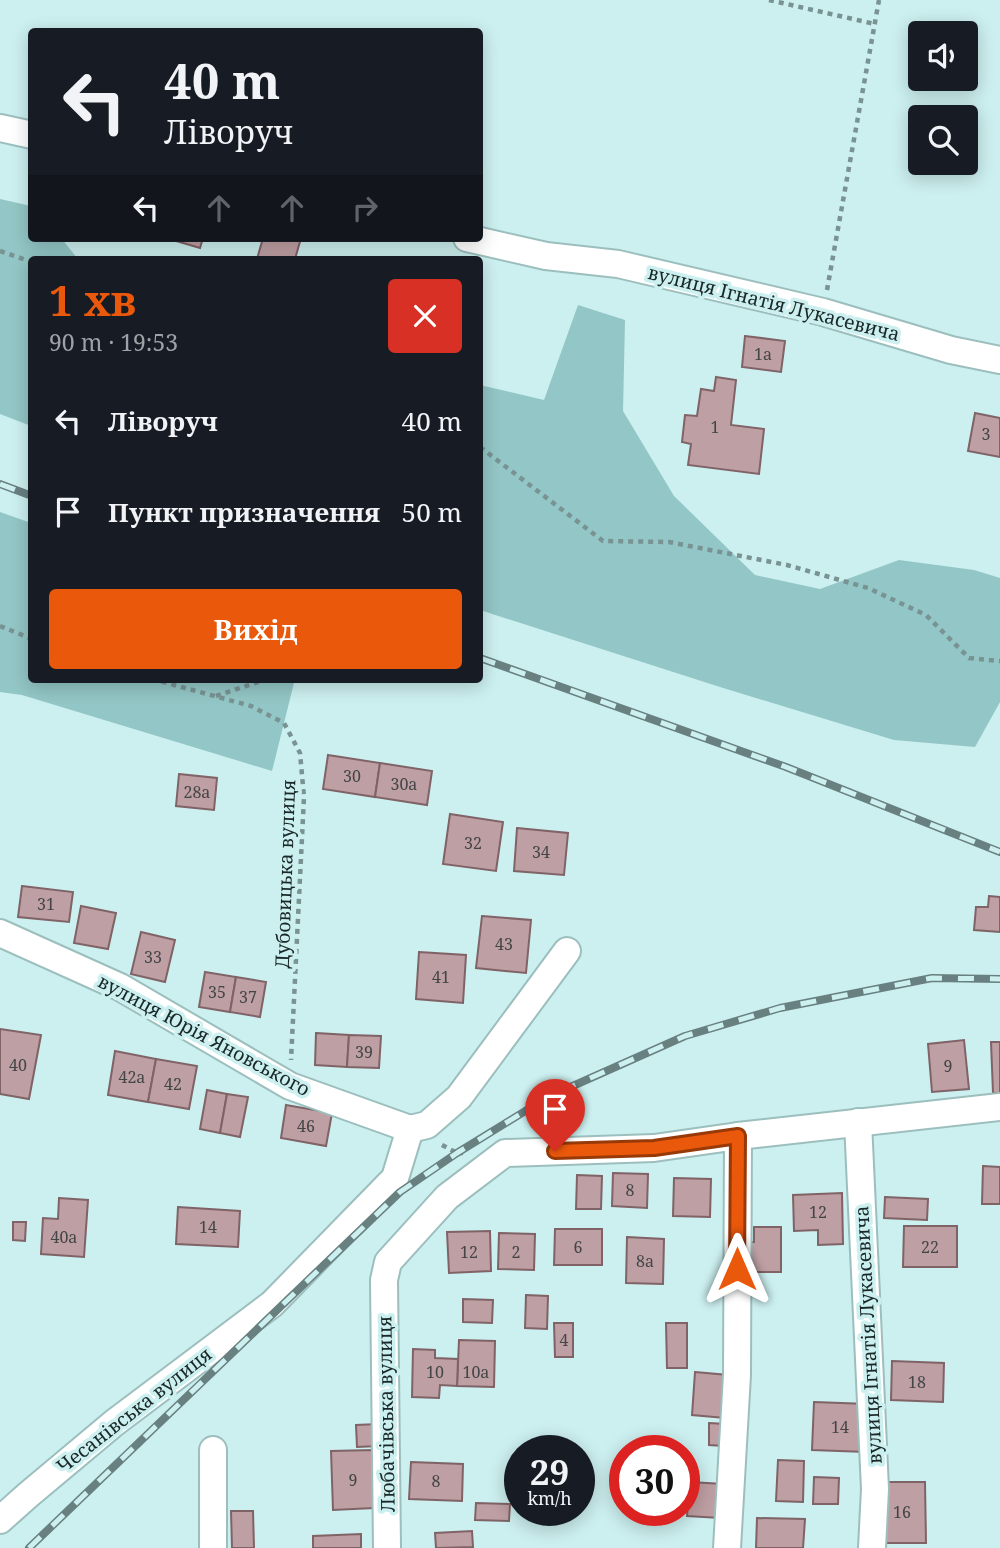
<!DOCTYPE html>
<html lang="uk">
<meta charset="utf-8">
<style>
body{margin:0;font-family:"Noto Serif",serif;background:#242831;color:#f1f3f6;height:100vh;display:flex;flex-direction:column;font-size:26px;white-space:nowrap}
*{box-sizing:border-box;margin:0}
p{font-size:23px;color:#9ea1a6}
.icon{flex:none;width:38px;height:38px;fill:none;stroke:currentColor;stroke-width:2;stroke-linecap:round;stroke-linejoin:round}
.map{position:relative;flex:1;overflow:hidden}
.side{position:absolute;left:28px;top:256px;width:455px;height:427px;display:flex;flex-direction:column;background:#171b24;border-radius:7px;box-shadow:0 4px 18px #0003}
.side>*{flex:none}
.top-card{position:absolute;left:28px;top:28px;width:455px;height:214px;border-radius:7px;box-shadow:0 4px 18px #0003;background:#171b24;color:#f1f3f6;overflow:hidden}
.tools{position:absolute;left:908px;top:21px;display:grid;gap:14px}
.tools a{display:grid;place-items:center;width:70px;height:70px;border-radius:7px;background:#171b24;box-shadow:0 4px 18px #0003;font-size:35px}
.speed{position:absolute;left:504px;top:1435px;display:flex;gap:14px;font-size:35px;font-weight:700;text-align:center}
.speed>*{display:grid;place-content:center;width:91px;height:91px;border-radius:50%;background:#171b24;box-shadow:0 4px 18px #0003;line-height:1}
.speed small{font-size:18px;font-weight:400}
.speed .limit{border:10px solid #d22;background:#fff;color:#111}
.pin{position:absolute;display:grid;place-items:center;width:60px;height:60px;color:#fff;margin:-72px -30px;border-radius:50% 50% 50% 0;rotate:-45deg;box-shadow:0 0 7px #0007}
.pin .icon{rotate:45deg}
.me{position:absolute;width:77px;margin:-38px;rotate:0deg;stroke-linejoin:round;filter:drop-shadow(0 0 5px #0008)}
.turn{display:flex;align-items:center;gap:24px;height:147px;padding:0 21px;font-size:32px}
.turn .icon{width:91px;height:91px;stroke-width:2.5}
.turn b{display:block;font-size:49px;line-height:60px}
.lanes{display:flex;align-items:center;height:66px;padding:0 21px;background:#0003;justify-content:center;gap:35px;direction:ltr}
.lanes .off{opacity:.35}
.round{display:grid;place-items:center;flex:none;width:74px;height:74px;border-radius:7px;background:#242831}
.headline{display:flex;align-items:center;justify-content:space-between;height:119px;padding:0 21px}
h1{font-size:42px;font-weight:700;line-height:52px;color:#ea580c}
.cta{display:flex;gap:14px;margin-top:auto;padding:14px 21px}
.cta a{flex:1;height:80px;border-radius:7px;background:#ea580c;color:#fff;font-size:28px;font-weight:700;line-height:80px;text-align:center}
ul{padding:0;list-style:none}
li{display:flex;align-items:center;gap:21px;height:91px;padding:0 21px}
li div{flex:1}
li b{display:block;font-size:26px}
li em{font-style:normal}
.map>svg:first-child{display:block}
.green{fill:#93c6c6}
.building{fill:#be9fa3;stroke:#7f6367;stroke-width:2}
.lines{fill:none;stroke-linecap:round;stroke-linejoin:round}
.minor-casing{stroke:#9cbfbe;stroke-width:30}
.path{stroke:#799292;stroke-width:4.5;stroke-dasharray:5 5;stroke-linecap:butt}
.minor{stroke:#fff;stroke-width:26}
.rail-casing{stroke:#698080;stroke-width:8}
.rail{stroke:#ccefef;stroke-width:5;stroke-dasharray:16;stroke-linecap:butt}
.route-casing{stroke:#983908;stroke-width:18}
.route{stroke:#ea580c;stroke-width:12}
.labels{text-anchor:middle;stroke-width:7;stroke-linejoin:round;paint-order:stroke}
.number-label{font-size:16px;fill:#434546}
.street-label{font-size:19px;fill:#1a2727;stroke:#ccefef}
</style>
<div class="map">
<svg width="1000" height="1548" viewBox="0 0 1000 1548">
<rect width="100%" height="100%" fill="#ccefef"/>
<g class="green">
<polygon points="0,199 31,206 32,238 61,238 78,259 32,259 31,426 0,414"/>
<polygon points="578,305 625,320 623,411 674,496 755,575 820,589 899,560 974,570 1000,578 1000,702 975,747 894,740 720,687 480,610 480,385 544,400"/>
<polygon points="0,512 31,523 32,679 295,679 272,771 22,695 0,692"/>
</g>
<g class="building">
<polygon points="166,238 203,238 200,248"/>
<polygon points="263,238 301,238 295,259 257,259"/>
<polygon points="745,336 785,341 781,372 742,367"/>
<polygon points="716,377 736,380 731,425 764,429 759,474 688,465 691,444 682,442 685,415 697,416 701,389 714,391"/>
<polygon points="975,413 1000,418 1000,457 968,451"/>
<polygon points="328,755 380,763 375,797 323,789"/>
<polygon points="380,763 432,771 427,805 375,797"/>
<polygon points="179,774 217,778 214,810 176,806"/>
<polygon points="450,814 503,822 496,871 443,864"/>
<polygon points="517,828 568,833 564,875 514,871"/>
<polygon points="22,886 73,892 69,922 18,917"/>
<polygon points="989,896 1000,897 1000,932 974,930 976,907 988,907"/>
<polygon points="81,906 116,913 108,949 74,943"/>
<polygon points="482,916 531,920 526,973 476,968"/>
<polygon points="141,932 175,940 165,982 131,974"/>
<polygon points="419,952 466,955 463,1003 416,999"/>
<polygon points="205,972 236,977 230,1012 199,1007"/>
<polygon points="236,977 266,982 260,1017 230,1012"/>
<polygon points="0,1029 41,1035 29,1099 0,1094"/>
<polygon points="316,1033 349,1035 347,1067 315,1065"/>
<polygon points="349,1035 381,1036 379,1068 347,1067"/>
<polygon points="964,1040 969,1089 932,1092 928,1044"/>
<polygon points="991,1042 1000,1042 1000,1093 993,1093"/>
<polygon points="115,1051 156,1059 148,1102 108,1095"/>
<polygon points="156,1059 197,1066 189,1109 148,1102"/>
<polygon points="207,1090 227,1094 220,1133 200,1129"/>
<polygon points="227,1094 248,1097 240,1137 220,1133"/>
<polygon points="286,1105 332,1113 326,1146 281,1138"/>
<polygon points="983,1166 1000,1167 1000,1204 982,1204"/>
<polygon points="613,1173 648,1174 647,1208 612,1206"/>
<polygon points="577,1175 602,1176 601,1209 576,1209"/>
<polygon points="674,1178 711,1179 710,1217 673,1216"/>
<polygon points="842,1193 843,1244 818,1245 818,1230 794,1231 793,1195"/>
<polygon points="885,1197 928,1199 927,1220 884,1218"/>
<polygon points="59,1198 88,1200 84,1257 41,1254 43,1218 58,1219"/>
<polygon points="178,1207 240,1211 238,1247 176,1244"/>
<polygon points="13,1222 26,1222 25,1241 13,1240"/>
<polygon points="904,1226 957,1226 957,1267 903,1267"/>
<polygon points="754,1227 781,1227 781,1272 745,1272 745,1242 754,1242"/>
<polygon points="555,1229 602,1229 602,1265 554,1265"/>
<polygon points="490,1231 491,1271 449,1273 447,1232"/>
<polygon points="499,1233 535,1234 534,1270 498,1269"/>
<polygon points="627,1237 664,1239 663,1284 626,1283"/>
<polygon points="526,1295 548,1296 547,1329 525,1328"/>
<polygon points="463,1299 493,1300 492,1323 463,1322"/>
<polygon points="554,1323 573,1323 573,1357 555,1357"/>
<polygon points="666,1323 687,1323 687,1368 667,1368"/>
<polygon points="459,1340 495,1341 494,1387 457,1386"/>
<polygon points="413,1349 435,1350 435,1358 458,1359 457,1386 440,1385 439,1398 412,1397"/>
<polygon points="892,1361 944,1363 943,1402 891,1400"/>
<polygon points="695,1372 728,1375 725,1418 692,1415"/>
<polygon points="814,1402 868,1404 866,1452 812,1450"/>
<polygon points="709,1423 725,1424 724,1446 709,1445"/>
<polygon points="378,1424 379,1446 357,1447 356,1425"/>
<polygon points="373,1450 374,1508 333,1510 331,1451"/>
<polygon points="778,1460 804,1461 803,1502 776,1501"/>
<polygon points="411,1462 463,1464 462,1501 409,1499"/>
<polygon points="814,1477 839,1478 838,1504 813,1504"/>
<polygon points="690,1482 723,1484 720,1518 687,1516"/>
<polygon points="879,1482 925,1482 926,1543 879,1543"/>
<polygon points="476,1503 510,1504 509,1521 475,1520"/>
<polygon points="231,1511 253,1511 254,1548 232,1548"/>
<polygon points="757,1518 805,1519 803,1548 756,1548"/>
<polygon points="472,1531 473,1547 436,1548 435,1533"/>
<polygon points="361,1534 361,1548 313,1548 313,1536"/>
</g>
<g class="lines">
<g class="minor-casing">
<g id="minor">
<polyline points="0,128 32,135"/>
<polyline points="467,238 546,256 618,264 823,312 951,350 1000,360"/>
<polyline points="0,933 120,987 290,1086 410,1129"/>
<polyline points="858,1122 875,1489 872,1548"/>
<polyline points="410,1129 427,1125 459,1097 567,951"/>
<polyline points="213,1450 213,1548"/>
<polyline points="0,1520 28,1495 114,1423 272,1304 395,1178 410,1129"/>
<polyline points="387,1548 384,1280 388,1262 447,1197 505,1153 654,1148 738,1136 1000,1107"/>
<polyline points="727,1548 737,1375 738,1136"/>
</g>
</g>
<g class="path">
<polyline points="769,0 875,24"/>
<polyline points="0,251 32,262"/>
<polyline points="827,290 879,0"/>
<polyline points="480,447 603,541 669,542 787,565 868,588 926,615 969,658 1000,661"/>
<polyline points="0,626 32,639"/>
<polyline points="152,679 251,706 284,723 300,753 304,797 291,1060"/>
<polyline points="216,696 267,679"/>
<polyline points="442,1145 457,1153 463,1153"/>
</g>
<use href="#minor" class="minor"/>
<g class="rail-casing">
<g id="rail">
<polyline points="0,484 32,496"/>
<polyline points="480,658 786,767 1000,852"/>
<polyline points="29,1548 400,1192 457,1153 548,1097 685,1036 780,1008 932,978 1000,979"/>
</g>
</g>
<use href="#rail" class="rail"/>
</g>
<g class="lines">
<g class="route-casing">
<polyline id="route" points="555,1151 654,1148 738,1136 737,1269"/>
</g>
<use href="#route" class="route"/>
</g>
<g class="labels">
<g class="number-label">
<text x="763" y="360">1а</text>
<text x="715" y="433">1</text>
<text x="986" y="440">3</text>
<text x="352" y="782">30</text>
<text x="404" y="790">30а</text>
<text x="197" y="798">28а</text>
<text x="473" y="849">32</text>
<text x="541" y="858">34</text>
<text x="46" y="910">31</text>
<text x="504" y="950">43</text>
<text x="153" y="963">33</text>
<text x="441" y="983">41</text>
<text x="217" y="998">35</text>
<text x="248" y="1003">37</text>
<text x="364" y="1058">39</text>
<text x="18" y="1071">40</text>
<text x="948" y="1072">9</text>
<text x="132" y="1083">42а</text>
<text x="173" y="1090">42</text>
<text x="306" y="1132">46</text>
<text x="630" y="1196">8</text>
<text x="818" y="1218">12</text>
<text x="208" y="1233">14</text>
<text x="64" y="1243">40а</text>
<text x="578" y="1253">6</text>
<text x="930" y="1253">22</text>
<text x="469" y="1258">12</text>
<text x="516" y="1258">2</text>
<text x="645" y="1267">8а</text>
<text x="564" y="1346">4</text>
<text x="435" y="1378">10</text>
<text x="476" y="1378">10а</text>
<text x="917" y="1388">18</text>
<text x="840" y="1433">14</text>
<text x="353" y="1486">9</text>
<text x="436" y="1487">8</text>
<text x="902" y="1518">16</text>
</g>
<g class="street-label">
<text transform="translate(774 303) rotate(14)" y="7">вулиця Ігнатія Лукасевича</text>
<text transform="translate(285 874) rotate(-88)" y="7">Дубовицька вулиця</text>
<text transform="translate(204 1035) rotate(28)" y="7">вулиця Юрія Яновського</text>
<text transform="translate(868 1335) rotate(-93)" y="7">вулиця Ігнатія Лукасевича</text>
<text transform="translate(134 1410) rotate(-38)" y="7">Чесанівська вулиця</text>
<text transform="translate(386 1414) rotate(-91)" y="7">Любачівська вулиця</text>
</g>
</g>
</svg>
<div class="tools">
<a><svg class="icon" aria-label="sound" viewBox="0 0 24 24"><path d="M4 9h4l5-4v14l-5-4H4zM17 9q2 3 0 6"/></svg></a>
<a><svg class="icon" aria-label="search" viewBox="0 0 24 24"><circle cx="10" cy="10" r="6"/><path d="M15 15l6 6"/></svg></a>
</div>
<div class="speed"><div>29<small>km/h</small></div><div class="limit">30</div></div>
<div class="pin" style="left:555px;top:1151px;background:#d93025"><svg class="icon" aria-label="arrive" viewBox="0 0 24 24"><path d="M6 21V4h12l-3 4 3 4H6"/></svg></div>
<svg class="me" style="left:737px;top:1269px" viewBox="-20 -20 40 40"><path d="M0-17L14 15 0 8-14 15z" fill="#ea580c" stroke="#fff" stroke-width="4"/></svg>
<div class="top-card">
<div class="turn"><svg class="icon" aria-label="left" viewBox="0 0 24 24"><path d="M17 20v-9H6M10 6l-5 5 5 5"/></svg><div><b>40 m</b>Ліворуч</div></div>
<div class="lanes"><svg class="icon" aria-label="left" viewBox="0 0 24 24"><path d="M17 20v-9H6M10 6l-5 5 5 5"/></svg><svg class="icon off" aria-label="ahead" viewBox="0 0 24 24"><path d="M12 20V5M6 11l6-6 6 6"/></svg><svg class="icon off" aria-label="ahead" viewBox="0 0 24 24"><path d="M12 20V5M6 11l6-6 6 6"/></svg><svg class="icon off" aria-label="right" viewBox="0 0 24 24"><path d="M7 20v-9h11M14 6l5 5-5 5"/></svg></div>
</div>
<section class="side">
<div class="headline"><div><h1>1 хв</h1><p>90 m · 19:53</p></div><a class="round" style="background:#d93025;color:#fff"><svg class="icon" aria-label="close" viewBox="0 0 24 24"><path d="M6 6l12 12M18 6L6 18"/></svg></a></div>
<ul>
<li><svg class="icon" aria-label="left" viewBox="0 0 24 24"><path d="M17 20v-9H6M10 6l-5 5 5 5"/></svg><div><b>Ліворуч</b></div><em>40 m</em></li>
<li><svg class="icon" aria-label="arrive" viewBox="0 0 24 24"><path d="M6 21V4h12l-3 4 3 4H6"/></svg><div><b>Пункт призначення</b></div><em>50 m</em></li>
</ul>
<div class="cta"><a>Вихід</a></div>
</section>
</div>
